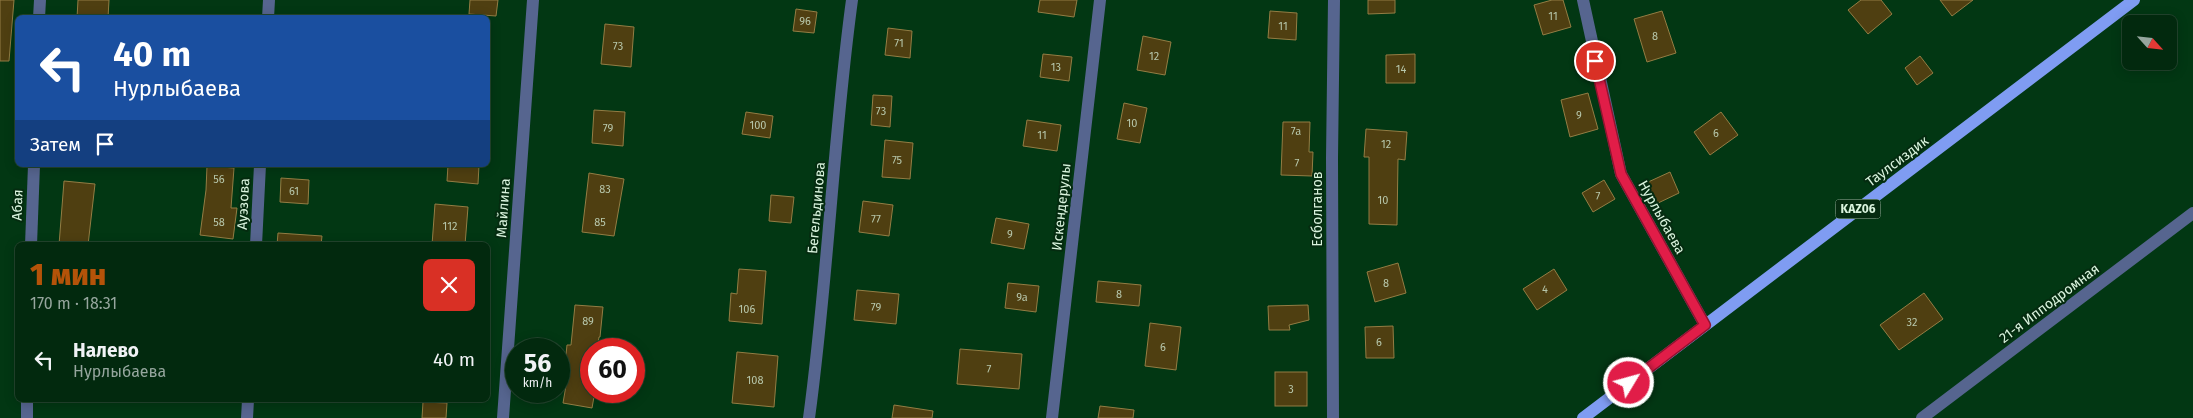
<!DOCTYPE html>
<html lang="ru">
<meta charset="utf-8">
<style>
body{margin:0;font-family:"Fira Sans",sans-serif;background:#10351c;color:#f1f3f6;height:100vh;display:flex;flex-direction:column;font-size:19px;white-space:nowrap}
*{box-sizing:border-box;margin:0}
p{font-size:16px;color:#96a69e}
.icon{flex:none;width:28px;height:28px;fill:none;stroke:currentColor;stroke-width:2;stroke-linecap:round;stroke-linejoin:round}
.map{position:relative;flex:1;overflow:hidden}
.side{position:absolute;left:15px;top:242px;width:475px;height:160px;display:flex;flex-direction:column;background:#02290e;border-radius:8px;box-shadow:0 2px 12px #0003,0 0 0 1px #23452e}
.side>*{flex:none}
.hud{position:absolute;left:15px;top:15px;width:475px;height:152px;border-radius:8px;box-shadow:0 2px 12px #0003,0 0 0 1px #23452e;background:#1a4fa0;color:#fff;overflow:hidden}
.needle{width:32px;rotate:117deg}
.fabs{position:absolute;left:2122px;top:15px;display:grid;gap:10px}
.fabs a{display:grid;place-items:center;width:55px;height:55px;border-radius:8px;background:#02290e;box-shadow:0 2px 12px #0003,0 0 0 1px #23452e;font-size:25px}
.speed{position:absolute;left:505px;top:338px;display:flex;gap:10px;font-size:25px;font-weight:700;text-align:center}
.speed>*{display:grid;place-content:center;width:65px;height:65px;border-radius:50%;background:#02290e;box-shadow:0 2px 12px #0003,0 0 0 1px #23452e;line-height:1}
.speed small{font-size:12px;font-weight:400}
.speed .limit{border:8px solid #d22;background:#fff;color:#111}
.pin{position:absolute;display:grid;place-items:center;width:42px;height:42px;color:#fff;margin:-21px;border:2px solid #fff;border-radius:50%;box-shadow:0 1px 5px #0007}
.me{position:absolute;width:55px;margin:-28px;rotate:53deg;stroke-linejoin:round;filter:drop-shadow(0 0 4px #0008)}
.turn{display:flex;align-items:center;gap:18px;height:105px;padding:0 15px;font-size:22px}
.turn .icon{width:65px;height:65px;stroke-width:2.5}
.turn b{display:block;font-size:35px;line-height:42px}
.then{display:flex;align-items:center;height:48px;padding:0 15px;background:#0003;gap:10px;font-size:19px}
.round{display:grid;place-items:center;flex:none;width:52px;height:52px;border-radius:8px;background:#10351c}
.summary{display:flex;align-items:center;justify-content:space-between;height:85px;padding:0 15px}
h1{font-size:30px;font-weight:800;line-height:38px;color:#b45309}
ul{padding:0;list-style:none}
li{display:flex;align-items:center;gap:15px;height:65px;padding:0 15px}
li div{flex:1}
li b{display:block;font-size:19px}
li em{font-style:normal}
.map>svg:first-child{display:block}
.building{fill:#4f3f11;stroke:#937d44}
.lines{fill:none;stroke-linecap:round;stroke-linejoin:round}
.street{stroke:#56658f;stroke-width:12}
.primary{stroke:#7f9cf2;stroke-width:12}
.route-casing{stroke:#92132f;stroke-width:12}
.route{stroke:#e11d48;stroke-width:9}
.labels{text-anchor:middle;stroke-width:4;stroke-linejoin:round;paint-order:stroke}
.number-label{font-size:11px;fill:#b7c7ab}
.shield{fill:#052b10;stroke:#9ab8a0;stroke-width:1}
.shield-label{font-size:12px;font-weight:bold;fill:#daf4de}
.street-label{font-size:14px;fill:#daf4de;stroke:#052b10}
</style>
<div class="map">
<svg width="2193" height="418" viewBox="0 0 2193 418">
<rect width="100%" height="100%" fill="#023713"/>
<g class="building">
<polygon points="0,0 14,0 9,61 0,61"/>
<polygon points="78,0 109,0 108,18 77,18"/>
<polygon points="470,0 498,0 496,16 469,14"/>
<polygon points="1040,0 1077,0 1074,17 1038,12"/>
<polygon points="1368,0 1395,0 1395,13 1368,14"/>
<polygon points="1552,0 1563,0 1571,27 1543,35 1534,5"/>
<polygon points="1861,0 1881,0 1892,14 1868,34 1848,10"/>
<polygon points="1940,0 1973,0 1952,16"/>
<polygon points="796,9 817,12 814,33 793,31"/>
<polygon points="1270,11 1297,13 1296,40 1268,38"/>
<polygon points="1662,11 1676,53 1647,62 1634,19"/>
<polygon points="605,24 634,27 631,67 601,64"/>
<polygon points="888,28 912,31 910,58 885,55"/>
<polygon points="1143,36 1171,42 1165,75 1137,70"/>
<polygon points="1043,54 1072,57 1069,81 1040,77"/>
<polygon points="1415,54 1415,83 1386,83 1386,55"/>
<polygon points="1920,56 1933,73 1917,85 1905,68"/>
<polygon points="1588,93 1598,129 1570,137 1561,100"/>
<polygon points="873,95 892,96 890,127 871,125"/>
<polygon points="1124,103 1147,108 1140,143 1117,139"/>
<polygon points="594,110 625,112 623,146 592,143"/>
<polygon points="746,112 773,116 770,138 742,134"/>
<polygon points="1721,112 1738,135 1710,155 1694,132"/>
<polygon points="1027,120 1061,125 1057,151 1023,146"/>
<polygon points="1283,122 1310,122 1309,152 1313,152 1312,176 1281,175"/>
<polygon points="1366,129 1407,132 1405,160 1398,159 1397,225 1369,224 1369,157 1364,157"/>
<polygon points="885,140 913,143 910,179 882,177"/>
<polygon points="448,165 479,165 478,184 447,181"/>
<polygon points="207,166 234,168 231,208 237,208 233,239 200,235 206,190"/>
<polygon points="1670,172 1679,193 1656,204 1646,183"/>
<polygon points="589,173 624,179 614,236 582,232"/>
<polygon points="281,178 309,180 308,204 280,202"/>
<polygon points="1604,180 1615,199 1593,212 1582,193"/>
<polygon points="64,181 95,184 88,245 59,245"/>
<polygon points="771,195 794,197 791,223 769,221"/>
<polygon points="863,201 893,205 889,236 859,232"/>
<polygon points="435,204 468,207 465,245 432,245"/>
<polygon points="996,218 1029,224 1024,249 991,243"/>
<polygon points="278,233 322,236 321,245 277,245"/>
<polygon points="1398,263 1406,293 1375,302 1367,272"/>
<polygon points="739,269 766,271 762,324 729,321 731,293 737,294"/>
<polygon points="1554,269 1567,290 1537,310 1523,289"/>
<polygon points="1098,281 1141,285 1139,306 1096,302"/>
<polygon points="1008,283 1039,286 1036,312 1005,308"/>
<polygon points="857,290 899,294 896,324 854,320"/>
<polygon points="1924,293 1943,319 1899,350 1880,325"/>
<polygon points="575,305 603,307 600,337 599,337 597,349 591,349 591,391 595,391 592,408 563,403 568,374 564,374 567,345 571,345"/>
<polygon points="1308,305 1309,320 1289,325 1290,330 1269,330 1268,306"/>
<polygon points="1150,323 1181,327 1176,370 1145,366"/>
<polygon points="1393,326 1394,358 1366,358 1365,327"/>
<polygon points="960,349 1022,354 1019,389 957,384"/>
<polygon points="737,352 778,356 774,407 732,403"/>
<rect x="1275" y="372" width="32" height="34"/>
<polygon points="423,402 447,403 446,418 422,418"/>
<polygon points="894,405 933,411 932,418 892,418"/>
<polygon points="1100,406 1134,410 1133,418 1098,418"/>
</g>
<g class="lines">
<g class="street">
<polyline points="1583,0 1621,174 1705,325"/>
<polyline points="39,18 40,0"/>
<polyline points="268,18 269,0"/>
<polyline points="31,245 34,165"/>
<polyline points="256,245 260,165"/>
<polyline points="27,418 27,400"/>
<polyline points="247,418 248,400"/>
<polyline points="503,418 533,0"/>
<path d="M 809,418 C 828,279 833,139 852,0"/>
<polyline points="1052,418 1100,0"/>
<polyline points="1333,418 1332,158 1334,0"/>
<polyline points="1922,418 2193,213"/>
</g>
<polyline class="primary" points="1583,418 2134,0"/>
</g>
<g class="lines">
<g class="route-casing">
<polyline id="route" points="1595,61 1621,174 1705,325 1629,383"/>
</g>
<use href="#route" class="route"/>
</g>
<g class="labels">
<g class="number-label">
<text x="1553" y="20">11</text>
<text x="805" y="25">96</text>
<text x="1283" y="30">11</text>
<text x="1655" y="40">8</text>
<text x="899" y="47">71</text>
<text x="618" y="50">73</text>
<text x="1154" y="60">12</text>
<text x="1056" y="71">13</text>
<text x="1401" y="73">14</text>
<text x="881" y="115">73</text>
<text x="1579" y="119">9</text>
<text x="1132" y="127">10</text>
<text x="758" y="129">100</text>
<text x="608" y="132">79</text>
<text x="1296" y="135">7а</text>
<text x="1716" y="137">6</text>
<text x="1042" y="139">11</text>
<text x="1386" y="148">12</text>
<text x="897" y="164">75</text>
<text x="1297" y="167">7</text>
<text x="219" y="183">56</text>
<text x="605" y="193">83</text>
<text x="294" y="195">61</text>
<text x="1598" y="200">7</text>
<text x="1383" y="204">10</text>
<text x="876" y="223">77</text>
<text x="219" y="226">58</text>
<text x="600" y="226">85</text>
<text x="450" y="230">112</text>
<text x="1010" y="238">9</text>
<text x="1386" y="287">8</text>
<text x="1545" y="293">4</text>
<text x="1119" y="298">8</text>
<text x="1022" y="301">9а</text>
<text x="876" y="311">79</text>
<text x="747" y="313">106</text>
<text x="588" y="325">89</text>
<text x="1912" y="326">32</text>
<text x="1379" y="346">6</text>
<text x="1163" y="351">6</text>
<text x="989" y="373">7</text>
<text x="755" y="384">108</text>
<text x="1291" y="393">3</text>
</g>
<rect class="shield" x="1835.5" y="199.5" width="45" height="19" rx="4"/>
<g class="shield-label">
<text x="1858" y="213">KAZ06</text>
</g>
<g class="street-label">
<text transform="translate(1897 161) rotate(-37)" y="5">Таулсиздик</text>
<text transform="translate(243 204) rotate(-87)" y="5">Ауэзова</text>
<text transform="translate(17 205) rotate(-88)" y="5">Абая</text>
<text transform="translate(1061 207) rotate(-84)" y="5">Искендерулы</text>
<text transform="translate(503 208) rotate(-86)" y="5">Майлина</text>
<text transform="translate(816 208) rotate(-85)" y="5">Бегельдинова</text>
<text transform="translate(1317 209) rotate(-90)" y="5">Есболганов</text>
<text transform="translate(1662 217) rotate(61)" y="5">Нурлыбаева</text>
<text transform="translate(2049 303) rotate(-37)" y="5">21-я Ипподромная</text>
</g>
</g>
</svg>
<div class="fabs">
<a><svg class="needle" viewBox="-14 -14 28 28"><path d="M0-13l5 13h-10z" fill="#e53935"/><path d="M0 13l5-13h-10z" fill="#96a69e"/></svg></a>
</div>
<div class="speed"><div>56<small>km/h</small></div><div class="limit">60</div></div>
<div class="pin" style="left:1595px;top:61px;background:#d93025"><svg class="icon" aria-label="arrive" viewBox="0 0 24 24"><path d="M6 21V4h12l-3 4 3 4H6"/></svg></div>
<svg class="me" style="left:1629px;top:383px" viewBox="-20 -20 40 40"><circle r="17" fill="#e11d48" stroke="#fff" stroke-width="3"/><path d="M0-11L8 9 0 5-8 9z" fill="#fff"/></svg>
<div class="hud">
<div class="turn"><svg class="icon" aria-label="left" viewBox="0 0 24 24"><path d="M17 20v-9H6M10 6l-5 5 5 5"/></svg><div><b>40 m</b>Нурлыбаева</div></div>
<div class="then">Затем<svg class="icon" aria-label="arrive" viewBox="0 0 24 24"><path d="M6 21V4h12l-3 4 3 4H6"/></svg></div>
</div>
<section class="side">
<div class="summary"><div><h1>1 мин</h1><p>170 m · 18:31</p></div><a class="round" style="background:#d93025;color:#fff"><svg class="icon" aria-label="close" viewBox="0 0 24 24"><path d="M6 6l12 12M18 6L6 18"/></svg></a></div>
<ul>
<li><svg class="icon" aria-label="left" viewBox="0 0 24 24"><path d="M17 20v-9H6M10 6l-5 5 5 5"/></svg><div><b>Налево</b><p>Нурлыбаева</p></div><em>40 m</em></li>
</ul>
</section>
</div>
